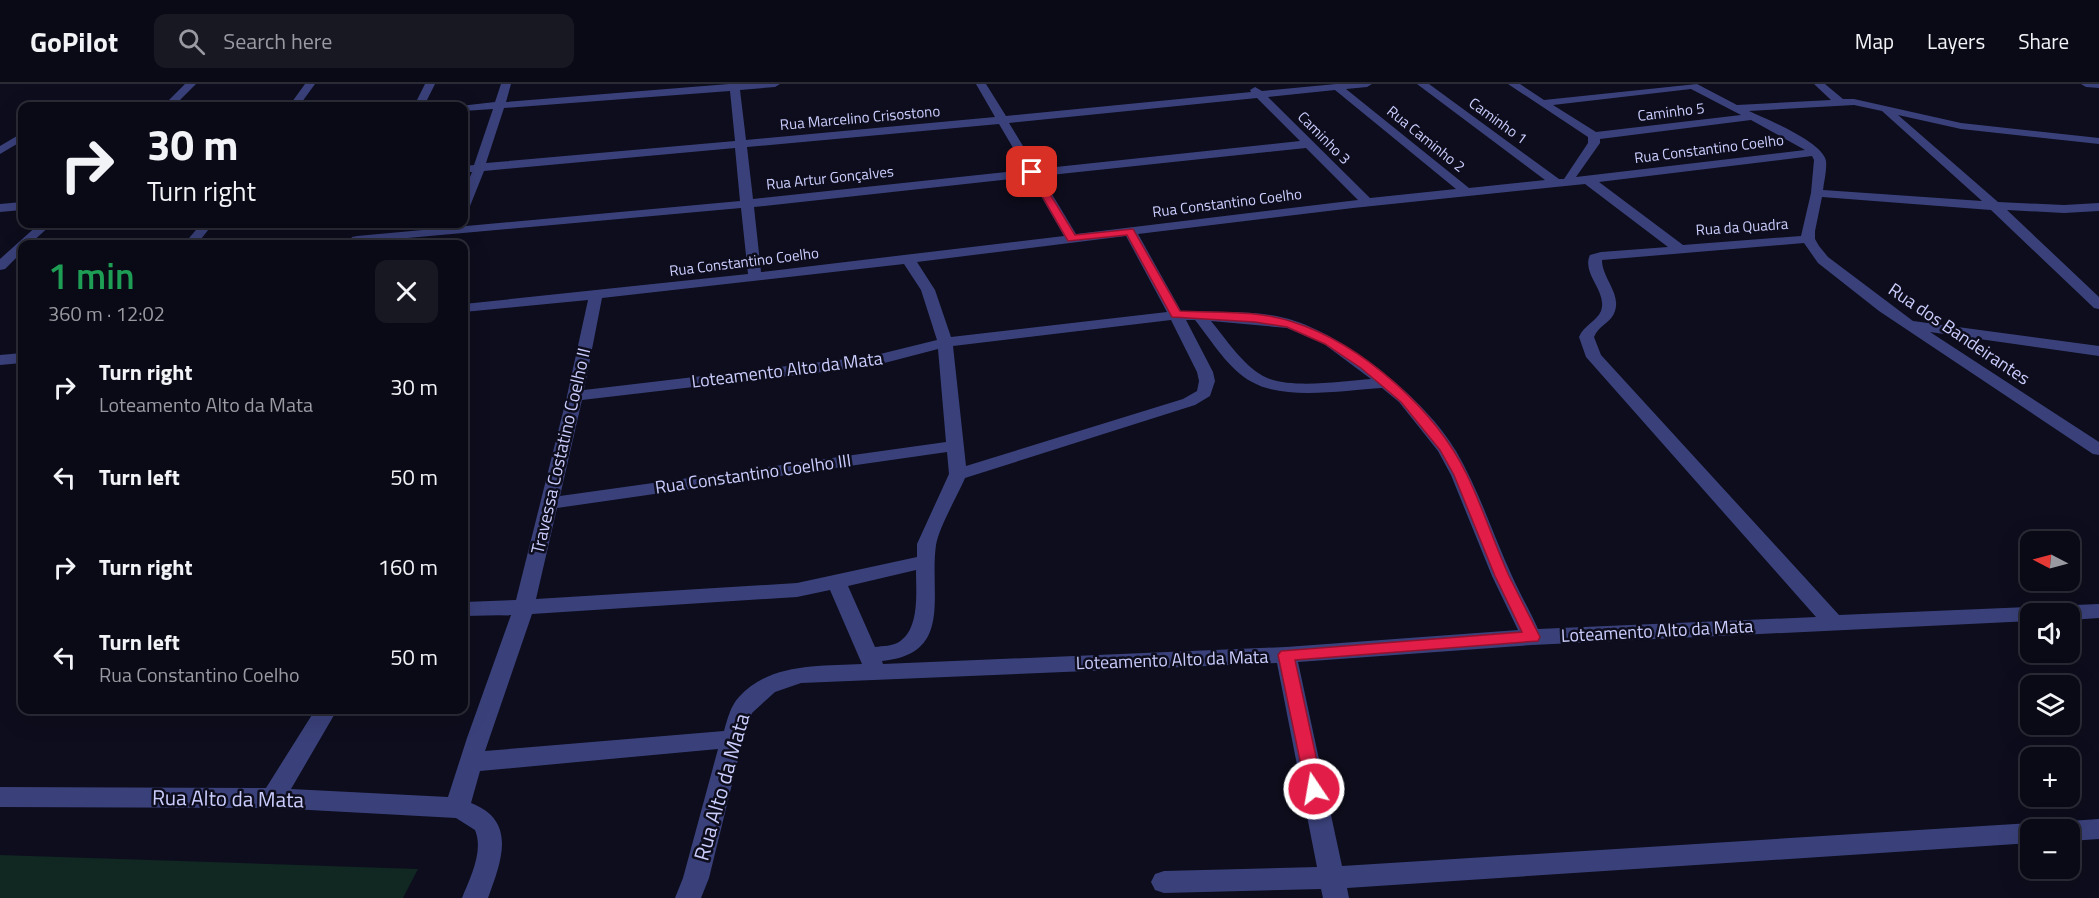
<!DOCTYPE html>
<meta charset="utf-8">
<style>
body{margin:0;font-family:"Titillium Web",sans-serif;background:#181823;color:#f1f3f6;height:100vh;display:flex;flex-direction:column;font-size:22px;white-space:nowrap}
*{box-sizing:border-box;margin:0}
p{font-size:20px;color:#999aa1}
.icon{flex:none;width:33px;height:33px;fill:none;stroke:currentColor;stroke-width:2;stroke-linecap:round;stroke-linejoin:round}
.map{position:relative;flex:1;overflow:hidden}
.side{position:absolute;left:18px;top:156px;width:450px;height:474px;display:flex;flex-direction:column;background:#0a0a16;border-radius:12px;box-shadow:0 6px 24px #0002,0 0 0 2px #2a2b35}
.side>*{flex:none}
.top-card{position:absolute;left:18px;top:18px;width:450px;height:126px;border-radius:12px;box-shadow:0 6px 24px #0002,0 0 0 2px #2a2b35;background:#0a0a16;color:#f1f3f6;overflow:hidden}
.needle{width:39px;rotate:276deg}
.buttons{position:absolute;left:2020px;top:447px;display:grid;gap:12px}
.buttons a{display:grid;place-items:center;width:60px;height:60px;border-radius:12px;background:#0a0a16;box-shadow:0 6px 24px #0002,0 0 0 2px #2a2b35;font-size:30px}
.pin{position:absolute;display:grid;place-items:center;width:51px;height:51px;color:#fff;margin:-26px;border-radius:12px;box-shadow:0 3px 9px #0006}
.me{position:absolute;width:66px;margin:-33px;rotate:348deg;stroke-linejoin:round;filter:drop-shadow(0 0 4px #0008)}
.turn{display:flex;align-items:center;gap:21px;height:126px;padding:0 30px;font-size:27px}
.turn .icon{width:78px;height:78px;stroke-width:2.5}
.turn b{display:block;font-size:42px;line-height:51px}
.round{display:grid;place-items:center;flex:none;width:63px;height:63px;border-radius:12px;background:#181823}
.summary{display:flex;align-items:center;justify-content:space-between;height:102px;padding:0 30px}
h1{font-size:36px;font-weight:600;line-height:45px;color:#1e9e55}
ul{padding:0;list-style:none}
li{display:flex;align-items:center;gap:18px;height:90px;padding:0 30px}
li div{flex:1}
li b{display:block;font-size:22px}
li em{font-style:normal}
header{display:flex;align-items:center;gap:36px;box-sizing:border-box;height:84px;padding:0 30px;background:#0a0a16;border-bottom:2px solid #2a2b35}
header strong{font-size:28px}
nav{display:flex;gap:33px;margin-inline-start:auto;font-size:21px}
.search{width:420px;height:54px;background:#181823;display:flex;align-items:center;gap:15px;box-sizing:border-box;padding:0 21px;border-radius:12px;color:#999aa1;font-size:22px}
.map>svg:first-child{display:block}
.green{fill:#102722}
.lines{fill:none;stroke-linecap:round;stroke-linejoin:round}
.minor{fill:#3a417a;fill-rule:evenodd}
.route{fill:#e11d48;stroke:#92132f;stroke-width:1.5}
.labels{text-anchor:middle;stroke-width:5;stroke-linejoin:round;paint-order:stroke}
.far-street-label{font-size:15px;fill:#cbcdfd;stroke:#0d0d1d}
.street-label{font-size:18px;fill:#cbcdfd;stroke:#0d0d1d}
.near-street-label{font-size:21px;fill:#cbcdfd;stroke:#0d0d1d}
</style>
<header>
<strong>GoPilot</strong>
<div class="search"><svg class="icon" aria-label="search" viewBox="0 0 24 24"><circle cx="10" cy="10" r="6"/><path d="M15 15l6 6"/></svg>Search here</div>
<nav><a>Map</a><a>Layers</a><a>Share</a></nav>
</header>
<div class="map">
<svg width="2099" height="814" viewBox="0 0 2099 814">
<rect width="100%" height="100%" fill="#0d0d1d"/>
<polygon class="green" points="0,771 418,785 403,814 0,814"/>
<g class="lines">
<g class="minor">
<polygon points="185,0 196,0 174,22 163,22"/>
<polygon points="305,0 315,0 299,22 289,22"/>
<polygon points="425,0 435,0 424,22 414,22"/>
<path d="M 501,0 L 511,0 L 506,18 L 729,0 L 780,0 L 775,3 L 740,6 L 746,56 L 995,33 L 976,0 L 986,0 L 1006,32 L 1251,8 L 1250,6 L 1255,3 L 1262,7 L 1336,0 L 1372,0 L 1367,3 L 1346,5 L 1469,104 L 1545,96 L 1417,0 L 1429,0 L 1559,95 L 1564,95 L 1588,59 L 1588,53 L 1508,0 L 1520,0 L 1544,16 L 1697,0 L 1737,21 L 1831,16 L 1814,0 L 1825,0 L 1843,15 L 1854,15 L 1961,39 L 2099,54 L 2099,60 L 1961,45 L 1898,31 L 1998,118 L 2064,121 L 2099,119 L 2099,127 L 2064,129 L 2007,126 L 2099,213 L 2099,225 L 2094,224 L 1991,126 L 1822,113 L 1815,147 L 1815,155 L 1819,162 L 1828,173 L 1913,237 L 2099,262 L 2099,272 L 1930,248 L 2099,358 L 2099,371 L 2093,370 L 1879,227 L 1818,179 L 1804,159 L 1602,176 C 1602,194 1621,209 1615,227 C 1612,238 1598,242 1594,253 L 1601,271 L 1839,531 L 2099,520 L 2099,534 L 2070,536 L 2070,530 L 2031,530 L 2031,537 L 1532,561 L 1298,578 L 1342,782 L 2031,739 L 2040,742 L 2042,746 L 2031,746 L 2031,759 L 1347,804 L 1349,814 L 1323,814 L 1321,805 L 1164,809 L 1155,806 L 1151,798 L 1155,790 L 1164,787 L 1317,783 L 1277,579 L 801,599 L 775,608 L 752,629 L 743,655 L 709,794 L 701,814 L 675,814 L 683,794 L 718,665 L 480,687 L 471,719 C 518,737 501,778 488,814 L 462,814 C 470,794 484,767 475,746 L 456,734 L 273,724 L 0,723 L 0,703 L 266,704 L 315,626 L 337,626 L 291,705 L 448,713 L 467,654 L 511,531 L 464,532 L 464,518 L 516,516 L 567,312 L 588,216 L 464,228 L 464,220 L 748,190 L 741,124 L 352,159 L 350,156 L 352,153 L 357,152 L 740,117 L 735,64 L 484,87 L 470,122 L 464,126 L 464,108 L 472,88 L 464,88 L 464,82 L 474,81 L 493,25 L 464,27 L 464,22 L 460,22 L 495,18 ZM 1691,5 L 1741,31 L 1596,48 L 1553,21 ZM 1335,6 L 1456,105 L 1370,114 L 1268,13 ZM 730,7 L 735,57 L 486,79 L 504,24 ZM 1257,14 L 1300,57 L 1037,85 L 1009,39 ZM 1854,21 L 1882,27 L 1982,117 L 1823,106 C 1824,97 1827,86 1826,77 C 1823,58 1766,35 1749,27 ZM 1751,36 L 1805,66 L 1576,93 L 1600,59 L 1600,55 ZM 999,40 L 1026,86 L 753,115 L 747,63 ZM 1306,64 L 1358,116 L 1076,150 L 1041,92 ZM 1812,72 L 1814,76 L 1811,109 L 1801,152 L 1683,161 L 1599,98 ZM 1030,93 L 1064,152 L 761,188 L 754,123 ZM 1585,100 L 1668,163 L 1601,168 L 1590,171 C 1581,190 1608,207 1601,227 C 1597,237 1584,241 1579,253 L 1586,273 L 1816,533 L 1538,545 C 1530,527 1520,510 1512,492 C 1493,451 1479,406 1456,367 C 1426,316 1350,255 1295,237 C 1260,225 1217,229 1181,227 L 1138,150 L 1353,124 ZM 1126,152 L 1167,228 L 951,253 L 935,206 L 917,178 ZM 904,180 L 921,206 L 937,256 L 872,272 L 584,306 L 602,214 ZM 1171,236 L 1197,288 L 1199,297 L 1197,307 L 1183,315 L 966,382 L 953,262 ZM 1186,236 L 1195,236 C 1212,257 1228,285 1252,298 C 1285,317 1345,306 1382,304 L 1399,318 L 1438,367 L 1451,391 L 1492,492 L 1518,546 L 1286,563 L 883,580 L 882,577 C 954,570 929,511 936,461 C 939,443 958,411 965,394 L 1195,321 L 1210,312 L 1215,297 L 1213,288 ZM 1211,237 L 1287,244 L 1324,260 L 1371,295 C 1342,297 1289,306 1263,292 C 1242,280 1226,255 1211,237 ZM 938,265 L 946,358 L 560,412 L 582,316 L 873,282 ZM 947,368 L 949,390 L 917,460 L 917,473 L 797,499 L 536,515 L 557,424 ZM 916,486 C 916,508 920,545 899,558 C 893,562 883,562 875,563 L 848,502 ZM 830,506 L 862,580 C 821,582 769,579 739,613 C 731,621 727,636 724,647 L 485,667 L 532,530 L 797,513 Z"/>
<polygon points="2081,0 2099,0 2099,4 2086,3"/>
<polygon points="22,49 22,57 0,70 0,62"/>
<polygon points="22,118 22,126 0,128 0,120"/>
<polygon points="39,140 52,140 30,160 22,160 22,168 5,185 0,186 0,175"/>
<polygon points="201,140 213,140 197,160 184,160"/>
<polygon points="22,269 22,279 0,281 0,271"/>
<polygon points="2099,735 2099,755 2070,757 2070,746 2058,746 2061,740 2070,737"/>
</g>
</g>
<path class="route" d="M 1029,86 L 1035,86 L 1075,151 L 1133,145 L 1180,227 C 1216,229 1259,226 1293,238 C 1362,260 1436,326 1467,391 C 1483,424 1494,459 1509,492 C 1519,512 1530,533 1540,553 L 1538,557 L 1295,576 L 1323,705 L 1320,710 L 1314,712 L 1307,710 L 1278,571 L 1281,567 L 1522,548 L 1495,492 L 1454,391 L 1440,366 L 1401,318 L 1361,284 L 1325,260 L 1287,243 L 1255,238 L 1172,233 L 1127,151 L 1068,157 L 1028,88 Z"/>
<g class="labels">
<g class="far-street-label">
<text transform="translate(1671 28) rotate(-7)" y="5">Caminho 5</text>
<text transform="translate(860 34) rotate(-5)" y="5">Rua Marcelino Crisostono</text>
<text transform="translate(1498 37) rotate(36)" y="5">Caminho 1</text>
<text transform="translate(1324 54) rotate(45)" y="5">Caminho 3</text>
<text transform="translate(1426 55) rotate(39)" y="5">Rua Caminho 2</text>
<text transform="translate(1709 65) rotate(-7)" y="5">Rua Constantino Coelho</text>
<text transform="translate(830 94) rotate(-6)" y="5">Rua Artur Gonçalves</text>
<text transform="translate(1227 119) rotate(-7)" y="5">Rua Constantino Coelho</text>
<text transform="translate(1742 143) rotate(-4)" y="5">Rua da Quadra</text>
<text transform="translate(744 178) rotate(-7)" y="5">Rua Constantino Coelho</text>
</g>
<g class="street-label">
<text transform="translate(1959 250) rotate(34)" y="6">Rua dos Bandeirantes</text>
<text transform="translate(787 286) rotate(-7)" y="6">Loteamento Alto da Mata</text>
<text transform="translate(561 367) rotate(-77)" y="6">Travessa Costatino Coelho II</text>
<text transform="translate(753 390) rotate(-8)" y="6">Rua Constantino Coelho III</text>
<text transform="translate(1657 547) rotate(-3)" y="6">Loteamento Alto da Mata</text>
<text transform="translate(1172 576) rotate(-2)" y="6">Loteamento Alto da Mata</text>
</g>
<g class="near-street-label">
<text transform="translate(722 703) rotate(-74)" y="7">Rua Alto da Mata</text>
<text transform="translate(228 715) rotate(1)" y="7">Rua Alto da Mata</text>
</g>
</g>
</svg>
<div class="buttons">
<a><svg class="needle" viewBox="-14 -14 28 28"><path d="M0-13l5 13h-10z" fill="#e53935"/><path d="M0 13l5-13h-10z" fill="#999aa1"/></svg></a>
<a><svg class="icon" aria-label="sound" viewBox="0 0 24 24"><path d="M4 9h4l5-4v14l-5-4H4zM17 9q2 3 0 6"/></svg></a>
<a><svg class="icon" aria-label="layers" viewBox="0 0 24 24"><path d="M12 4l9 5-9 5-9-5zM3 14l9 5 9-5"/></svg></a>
<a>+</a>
<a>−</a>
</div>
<div class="pin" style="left:1032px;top:88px;background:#d93025"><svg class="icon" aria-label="arrive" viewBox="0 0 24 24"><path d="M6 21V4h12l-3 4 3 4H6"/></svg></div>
<svg class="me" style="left:1314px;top:705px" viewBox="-20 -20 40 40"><circle r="17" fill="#e11d48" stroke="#fff" stroke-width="3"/><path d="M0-11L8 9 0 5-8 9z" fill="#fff"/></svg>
<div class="top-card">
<div class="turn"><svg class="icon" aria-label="right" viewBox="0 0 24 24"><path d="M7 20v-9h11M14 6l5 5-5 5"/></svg><div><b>30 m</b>Turn right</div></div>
</div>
<section class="side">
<div class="summary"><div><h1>1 min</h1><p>360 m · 12:02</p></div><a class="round"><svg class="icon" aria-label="close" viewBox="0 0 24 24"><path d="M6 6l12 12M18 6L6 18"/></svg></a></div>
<ul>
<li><svg class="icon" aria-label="right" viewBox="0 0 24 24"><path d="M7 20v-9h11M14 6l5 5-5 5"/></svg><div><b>Turn right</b><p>Loteamento Alto da Mata</p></div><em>30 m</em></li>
<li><svg class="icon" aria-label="left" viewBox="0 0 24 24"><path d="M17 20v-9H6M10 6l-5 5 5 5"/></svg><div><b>Turn left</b></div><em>50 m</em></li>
<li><svg class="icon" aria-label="right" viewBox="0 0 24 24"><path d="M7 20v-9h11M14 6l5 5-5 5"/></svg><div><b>Turn right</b></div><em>160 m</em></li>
<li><svg class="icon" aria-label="left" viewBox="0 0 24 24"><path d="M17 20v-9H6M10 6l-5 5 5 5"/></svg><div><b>Turn left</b><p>Rua Constantino Coelho</p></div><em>50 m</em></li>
</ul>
</section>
</div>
